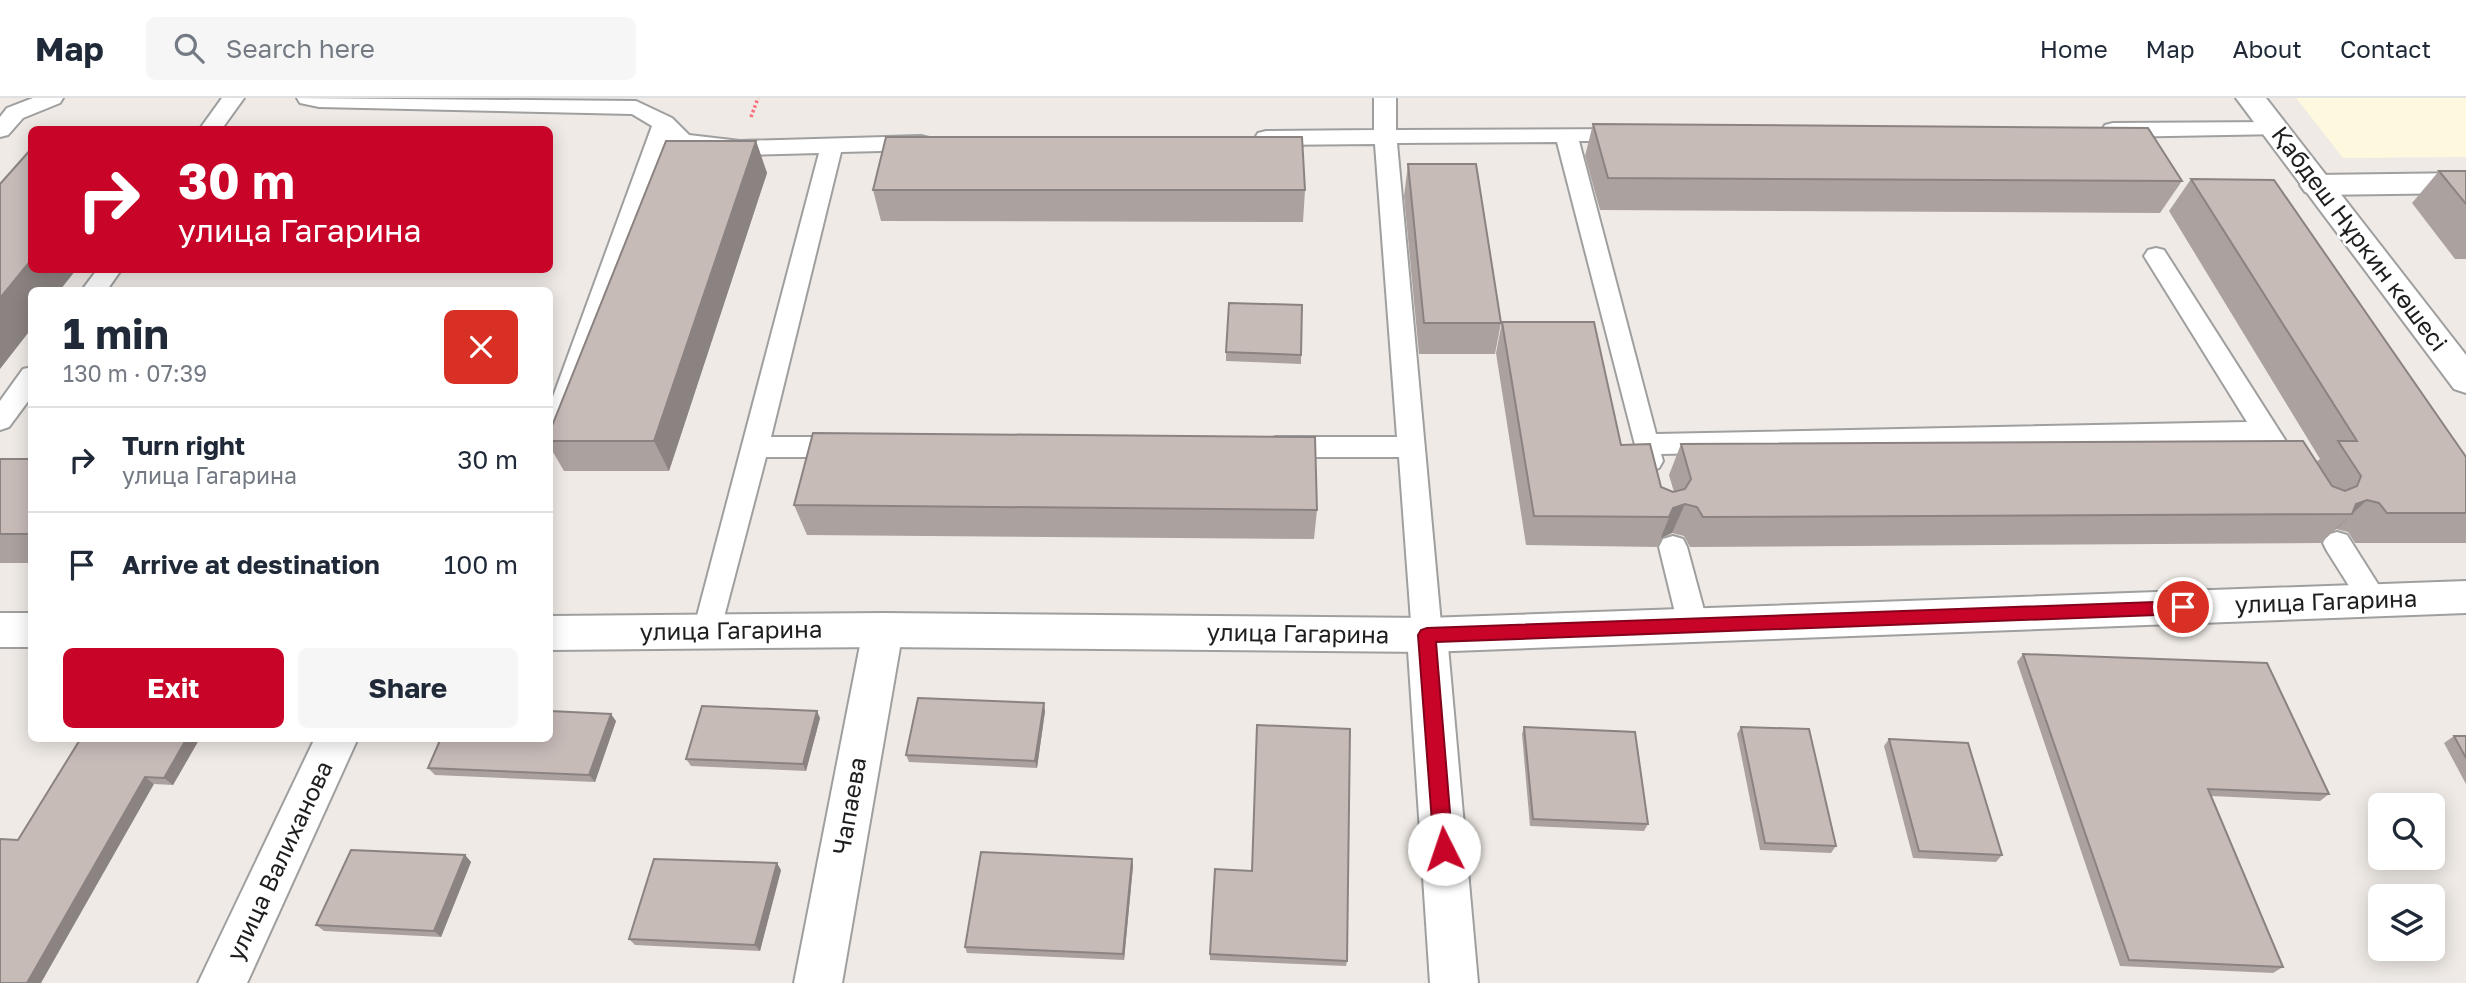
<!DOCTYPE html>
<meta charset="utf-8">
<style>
body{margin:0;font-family:"Golos Text",sans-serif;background:#f6f6f7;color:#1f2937;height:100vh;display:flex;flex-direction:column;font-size:26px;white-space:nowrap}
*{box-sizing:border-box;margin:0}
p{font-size:23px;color:#747a83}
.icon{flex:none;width:38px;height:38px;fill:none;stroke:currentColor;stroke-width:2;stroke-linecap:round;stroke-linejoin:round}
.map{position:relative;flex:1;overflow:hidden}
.drawer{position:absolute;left:28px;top:189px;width:525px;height:455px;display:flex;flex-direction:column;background:#fff;border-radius:10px;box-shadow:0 4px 18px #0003}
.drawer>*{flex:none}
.guide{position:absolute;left:28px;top:28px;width:525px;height:147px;border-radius:10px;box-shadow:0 4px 18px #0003;background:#c80528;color:#fff;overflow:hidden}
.tools{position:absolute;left:2368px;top:695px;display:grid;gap:14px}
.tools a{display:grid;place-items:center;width:77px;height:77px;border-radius:10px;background:#fff;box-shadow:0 4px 18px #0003;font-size:35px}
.pin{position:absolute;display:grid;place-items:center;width:60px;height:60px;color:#fff;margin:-30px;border:4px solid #fff;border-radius:50%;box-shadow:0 2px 7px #0007}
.me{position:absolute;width:77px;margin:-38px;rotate:356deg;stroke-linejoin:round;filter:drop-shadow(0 0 5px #0008)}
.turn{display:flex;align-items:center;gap:24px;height:147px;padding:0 35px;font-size:32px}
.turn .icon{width:91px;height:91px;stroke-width:2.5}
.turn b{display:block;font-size:49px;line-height:60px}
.round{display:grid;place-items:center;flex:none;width:74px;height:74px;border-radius:10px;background:#f6f6f7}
.summary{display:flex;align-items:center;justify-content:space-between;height:119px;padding:0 35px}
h1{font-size:42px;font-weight:700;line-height:52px}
.button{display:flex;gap:14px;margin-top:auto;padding:14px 35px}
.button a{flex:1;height:80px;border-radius:10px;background:#c80528;color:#fff;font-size:28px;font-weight:700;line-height:80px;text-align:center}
.button a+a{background:#f6f6f7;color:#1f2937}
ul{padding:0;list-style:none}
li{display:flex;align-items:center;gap:21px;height:105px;padding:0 35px;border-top:2px solid #e0e1e3}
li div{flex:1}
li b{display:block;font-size:26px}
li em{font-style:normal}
header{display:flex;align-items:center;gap:42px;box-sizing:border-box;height:98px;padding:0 35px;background:#fff;border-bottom:2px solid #e0e1e3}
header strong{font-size:33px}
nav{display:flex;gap:38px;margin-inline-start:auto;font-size:24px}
.search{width:490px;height:63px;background:#f6f6f7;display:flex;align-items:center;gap:18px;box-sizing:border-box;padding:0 24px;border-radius:10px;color:#747a83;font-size:26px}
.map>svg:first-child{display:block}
.education{fill:#fef8de}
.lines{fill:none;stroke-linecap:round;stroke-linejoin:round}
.service-casing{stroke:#9f9f9f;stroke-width:4}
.minor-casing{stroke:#9f9f9f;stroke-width:4}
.tertiary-casing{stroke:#9f9f9f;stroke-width:4}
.path{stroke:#f66e79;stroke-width:3.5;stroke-dasharray:2.5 2.5;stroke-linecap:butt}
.service{fill:#fff;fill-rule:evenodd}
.minor{fill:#fff;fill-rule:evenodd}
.tertiary{fill:#fff;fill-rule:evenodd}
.wall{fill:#aba19e}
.shaded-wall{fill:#8b8381}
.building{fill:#c7bbb8;stroke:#8b8381;stroke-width:2}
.route{fill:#c80528;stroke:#82031a;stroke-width:2}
.labels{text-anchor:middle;stroke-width:5;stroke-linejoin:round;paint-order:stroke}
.street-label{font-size:24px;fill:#1e1e1e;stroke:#fff}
</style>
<header>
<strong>Map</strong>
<div class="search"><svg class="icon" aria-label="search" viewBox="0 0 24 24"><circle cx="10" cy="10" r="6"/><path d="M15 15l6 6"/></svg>Search here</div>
<nav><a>Home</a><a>Map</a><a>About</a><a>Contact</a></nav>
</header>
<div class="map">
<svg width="2466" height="885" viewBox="0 0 2466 885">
<rect width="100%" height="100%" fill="#efeae5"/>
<polygon class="education" points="2296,0 2466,0 2466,59 2343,60"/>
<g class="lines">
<g class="service-casing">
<g id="service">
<polygon points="33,0 63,0 60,5 23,20 8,37 0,39 0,19 7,10"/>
<polygon points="222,0 244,0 221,32 199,32"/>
<polygon points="297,0 636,3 672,20 689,37 740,43 921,38 929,40 932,45 929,50 921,52 841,54 771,339 847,339 856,342 860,349 856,356 847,359 766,359 718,542 708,545 698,542 693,533 819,55 740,57 683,50 675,48 669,42 563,342 559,349 550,352 550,307 652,28 632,16 319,9 300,5"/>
<polygon points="1374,0 1396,0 1396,32 1636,31 1639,36 1636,41 1628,43 1579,43 1656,336 2247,324 2144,158 2148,152 2156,150 2164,152 2287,345 2283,352 2274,355 2265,352 2259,343 1661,356 1663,363 1659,370 1650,373 1641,370 1557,44 1397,45 1442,537 1437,546 1427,549 1417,546 1412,537 1399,359 1276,359 1267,356 1263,349 1267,342 1276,339 1397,339 1375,46 1266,47 1258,45 1255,40 1258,35 1266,33 1374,32"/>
<polygon points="2275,24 2283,26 2286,31 2283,36 2113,39 2105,37 2102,32 2105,27 2113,25"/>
<polygon points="97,172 121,172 107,192 82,192"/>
<polygon points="32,269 32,298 9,329 0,332 0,303 23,271"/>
<polygon points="2337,434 2347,437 2383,494 2387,502 2383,510 2373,514 2363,510 2327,453 2323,445 2327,437"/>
<polygon points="1673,438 1683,441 1687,449 1708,527 1703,536 1693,539 1683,536 1678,527 1659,449 1663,441"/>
</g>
</g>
<g class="minor-casing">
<g id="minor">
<polygon points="2466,75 2466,95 2316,97 2305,94 2300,87 2305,80 2316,77"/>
<polygon points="883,515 897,520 903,532 842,885 794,885 863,532 869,520"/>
<polygon points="1427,520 1441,525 1447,537 1478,885 1430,885 1407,537 1413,525"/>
<polygon points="315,640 358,640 247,885 198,885"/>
</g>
</g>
<g class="tertiary-casing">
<g id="tertiary">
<polygon points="2236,0 2266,0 2466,257 2466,295 2454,291"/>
<polygon points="2466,483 2466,515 1427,554 883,549 550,552 550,518 883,515 1427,520"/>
<rect x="0" y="515" width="32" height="34"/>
</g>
</g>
<polyline class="path" points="751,19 758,0"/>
<use href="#service" class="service"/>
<use href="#minor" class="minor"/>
<use href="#tertiary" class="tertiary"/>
</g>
<g class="wall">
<polygon points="1593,26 2182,83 2160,115 1600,112 1585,58"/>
<polygon points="756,43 767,75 669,373 564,373 550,349 550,333"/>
<polygon points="1408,66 1501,225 1495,256 1419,256 1404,98"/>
<polygon points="2439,73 2466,73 2466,161 2455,161 2412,105"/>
<polygon points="2191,81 2466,359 2466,445 2355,445 2348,434 2336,431 2321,445 1690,449 1684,438 1672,435 1661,440 1657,449 1526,447 1496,255 1502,224 1661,389 1674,394 1669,377 1681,346 2316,364 2320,361 2169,113"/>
<polygon points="873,92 1305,92 1303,124 881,123"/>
<polygon points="1302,207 1301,266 1226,263 1226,254"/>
<rect x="0" y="361" width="32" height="104"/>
<polygon points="794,407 1317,412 1314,441 807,437"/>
<polygon points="2023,556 2329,696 2320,703 2211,698 2283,869 2273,875 2120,868 2017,564"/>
<polygon points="1045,613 1037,670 909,664 906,657"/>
<polygon points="820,620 806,673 691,668 686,661"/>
<polygon points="616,623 595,684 435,677 428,670"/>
<polygon points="1524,629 1648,726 1644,733 1530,728 1522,636"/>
<polygon points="1741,629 1836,748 1831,755 1760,752 1737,636"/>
<polygon points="2454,638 2466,638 2466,686 2444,645"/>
<polygon points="81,640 200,640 173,687 154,686"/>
<polygon points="1889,641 2002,757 1996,764 1913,760 1884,648"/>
<polygon points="465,757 471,764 441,839 324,833 316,827"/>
<polygon points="1132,761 1133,768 1124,862 967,855 965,849"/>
<polygon points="781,772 760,853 635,847 629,841"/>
<polygon points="1252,773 1347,863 1346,868 1210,862 1210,856"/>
</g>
<g class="shaded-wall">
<polygon points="756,43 767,75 669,373 654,343"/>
<polygon points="32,161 32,172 76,172 60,192 32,192 32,230 0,271 0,200"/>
<polygon points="2367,402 2336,431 2334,432 2352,416 2356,406"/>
<polygon points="1685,406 1672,435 1661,440 1657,449 1673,410"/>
<polygon points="1044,605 1045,613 1037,670 1035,663"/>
<polygon points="817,613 820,620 806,673 803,666"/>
<polygon points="611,616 616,623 595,684 589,677"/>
<polygon points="187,640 200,640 173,687 164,680"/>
<polygon points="145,679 154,686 41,885 27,885"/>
<polygon points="465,757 471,764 441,839 434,833"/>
<polygon points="1132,761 1133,768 1124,862 1123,856"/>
<polygon points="777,765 781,772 760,853 755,847"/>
</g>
<g class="building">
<polygon points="1593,26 2148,30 2182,83 1608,80"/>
<polygon points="886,39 1302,39 1305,92 873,92"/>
<polygon points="666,43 756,43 654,343 550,343 550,333"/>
<polygon points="32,50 32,161 0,200 0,86"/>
<polygon points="1408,66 1476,66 1501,225 1424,225"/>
<polygon points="2439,73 2466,73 2466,106"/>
<polygon points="2191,81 2274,82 2466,359 2466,415 2387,415 2379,405 2367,402 2356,406 2352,416 1703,419 1697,409 1685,406 1673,410 1669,419 1534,418 1502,224 1594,224 1621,347 1650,346 1661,389 1673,394 1685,391 1691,381 1681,346 2303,343 2332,388 2345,393 2357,388 2361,378 2338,343 2357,343"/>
<polygon points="1229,205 1302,207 1301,257 1226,254"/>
<polygon points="813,335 1315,339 1317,412 794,407"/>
<rect x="0" y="361" width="32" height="75"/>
<polygon points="2023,556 2267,565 2329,696 2208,691 2283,869 2129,862"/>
<polygon points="918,600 1044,605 1035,663 906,657"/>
<polygon points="702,608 817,613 803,666 686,661"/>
<polygon points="550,613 611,616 589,677 428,670 441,640 550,640"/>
<polygon points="1257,627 1350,631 1347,863 1210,856 1215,771 1252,773"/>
<polygon points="1524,629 1635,634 1648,726 1533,721"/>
<polygon points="1741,629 1809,631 1836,748 1765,745"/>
<polygon points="2454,638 2466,638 2466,660"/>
<polygon points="81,640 187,640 164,680 145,679 27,885 0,885 0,741 18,742"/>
<polygon points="1889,641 1968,645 2002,757 1919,753"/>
<polygon points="351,752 465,757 434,833 316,827"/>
<polygon points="981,754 1132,761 1123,856 965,849"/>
<polygon points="654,761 777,765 755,847 629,841"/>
</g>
<polygon class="route" points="2183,503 2188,505 2191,509 2188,514 2183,516 1436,544 1453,751 1450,757 1444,760 1437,757 1434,751 1418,537 1421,532 1427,530"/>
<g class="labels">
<g class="street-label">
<text transform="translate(2359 141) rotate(53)" y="8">Қабдеш Нұркин көшесі</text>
<text transform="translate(2326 504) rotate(-2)" y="8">улица Гагарина</text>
<text transform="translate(731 533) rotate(-1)" y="8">улица Гагарина</text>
<text transform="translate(1298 536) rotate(1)" y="8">улица Гагарина</text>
<text transform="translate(850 708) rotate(-80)" y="8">Чапаева</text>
<text transform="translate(280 763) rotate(-65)" y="8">улица Валиханова</text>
</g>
</g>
</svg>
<div class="tools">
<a><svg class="icon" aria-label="search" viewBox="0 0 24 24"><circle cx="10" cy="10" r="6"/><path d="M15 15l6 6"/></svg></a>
<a><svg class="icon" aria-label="layers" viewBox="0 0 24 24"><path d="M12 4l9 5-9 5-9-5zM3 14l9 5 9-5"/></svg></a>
</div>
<div class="pin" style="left:2183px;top:509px;background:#d93025"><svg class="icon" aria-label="arrive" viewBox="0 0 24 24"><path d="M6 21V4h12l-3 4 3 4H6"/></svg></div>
<svg class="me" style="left:1444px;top:751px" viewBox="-20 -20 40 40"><circle r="19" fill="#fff"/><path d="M0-13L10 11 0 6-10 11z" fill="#c80528"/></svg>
<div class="guide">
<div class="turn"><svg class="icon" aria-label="right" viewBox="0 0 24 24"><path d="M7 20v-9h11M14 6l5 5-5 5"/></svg><div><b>30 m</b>улица Гагарина</div></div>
</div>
<section class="drawer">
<div class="summary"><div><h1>1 min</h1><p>130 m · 07:39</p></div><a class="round" style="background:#d93025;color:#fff"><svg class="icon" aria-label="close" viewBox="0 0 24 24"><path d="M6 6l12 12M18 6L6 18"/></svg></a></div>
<ul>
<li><svg class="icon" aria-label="right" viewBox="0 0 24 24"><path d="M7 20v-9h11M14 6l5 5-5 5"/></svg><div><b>Turn right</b><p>улица Гагарина</p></div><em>30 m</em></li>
<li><svg class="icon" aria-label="arrive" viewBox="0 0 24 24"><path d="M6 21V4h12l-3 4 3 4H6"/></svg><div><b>Arrive at destination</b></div><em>100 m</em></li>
</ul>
<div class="button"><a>Exit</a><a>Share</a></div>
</section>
</div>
